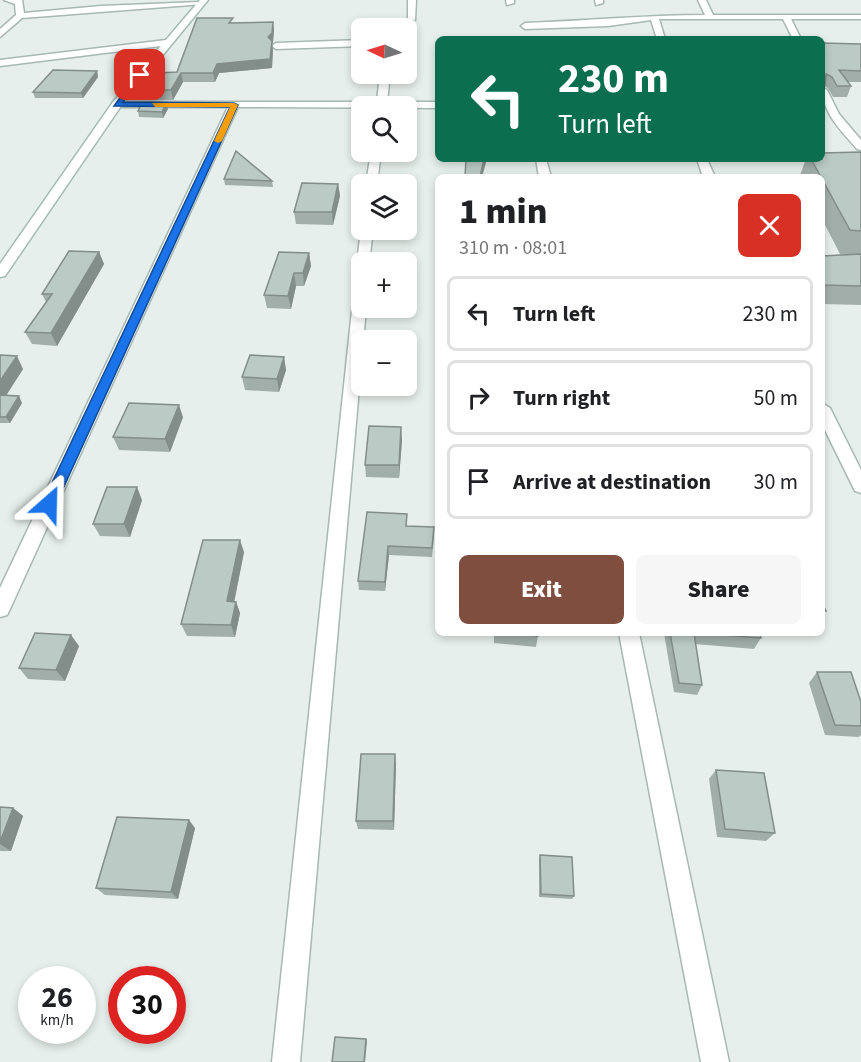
<!DOCTYPE html>
<meta charset="utf-8">
<style>
body{margin:0;font-family:"Source Sans 3",sans-serif;background:#f6f6f6;color:#202124;height:100vh;display:flex;flex-direction:column;font-size:22px;white-space:nowrap}
*{box-sizing:border-box;margin:0}
p{font-size:20px;color:#757577}
.icon{flex:none;width:33px;height:33px;fill:none;stroke:currentColor;stroke-width:2;stroke-linecap:round;stroke-linejoin:round}
.map{position:relative;flex:1;overflow:hidden}
.sheet{position:absolute;left:435px;top:174px;width:390px;height:462px;display:flex;flex-direction:column;background:#fff;border-radius:9px;box-shadow:0 3px 9px #0003}
.sheet>*{flex:none}
.top-card{position:absolute;left:435px;top:36px;width:390px;height:126px;border-radius:9px;box-shadow:0 3px 9px #0003;background:#0b6e4f;color:#fff;overflow:hidden}
.needle{width:39px;rotate:274deg}
.buttons{position:absolute;left:351px;top:18px;display:grid;gap:12px}
.buttons a{display:grid;place-items:center;width:66px;height:66px;border-radius:9px;background:#fff;box-shadow:0 3px 9px #0003;font-size:30px}
.speed{position:absolute;left:18px;top:966px;display:flex;gap:12px;font-size:30px;font-weight:700;text-align:center}
.speed>*{display:grid;place-content:center;width:78px;height:78px;border-radius:50%;background:#fff;box-shadow:0 3px 9px #0003;line-height:1}
.speed small{font-size:15px;font-weight:400}
.speed .limit{border:9px solid #d22;background:#fff;color:#111}
.pin{position:absolute;display:grid;place-items:center;width:51px;height:51px;color:#fff;margin:-26px;border-radius:12px;box-shadow:0 3px 9px #0006}
.me{position:absolute;width:66px;margin:-33px;rotate:25deg;stroke-linejoin:round;filter:drop-shadow(0 0 4px #0008)}
.turn{display:flex;align-items:center;gap:21px;height:126px;padding:0 24px;font-size:27px}
.turn .icon{width:78px;height:78px;stroke-width:2.5}
.turn b{display:block;font-size:42px;line-height:51px}
.round{display:grid;place-items:center;flex:none;width:63px;height:63px;border-radius:9px;background:#f6f6f6}
.overview{display:flex;align-items:center;justify-content:space-between;height:102px;padding:0 24px}
h1{font-size:36px;font-weight:800;line-height:45px}
.action{display:flex;gap:12px;margin-top:auto;padding:12px 24px}
.action a{flex:1;height:69px;border-radius:9px;background:#7f4e3f;color:#fff;font-size:24px;font-weight:800;line-height:69px;text-align:center}
.action a+a{background:#f6f6f6;color:#202124}
ul{padding:0;list-style:none}
li{display:flex;align-items:center;gap:18px;height:75px;margin:0 12px 9px;padding:0 12px;border:3px solid #e0e0e0;border-radius:9px}
li div{flex:1}
li b{display:block;font-size:22px}
li em{font-style:normal}
.map>svg:first-child{display:block}
.lines{fill:none;stroke-linecap:round;stroke-linejoin:round}
.street-casing{stroke:#a8b8b2;stroke-width:3}
.secondary-casing{stroke:#a4bbb3;stroke-width:3}
.street{fill:#fff;fill-rule:evenodd}
.secondary{fill:#fff;fill-rule:evenodd}
.wall{fill:#a1aea9}
.shaded-wall{fill:#838d89}
.building{fill:#bbcac4;stroke:#838d89;stroke-width:1.5}
.route{fill:#1a73e8;stroke:#114b97;stroke-width:1.5}
.slow{fill:#f59e0b}
</style>
<div class="map">
<svg width="861" height="1062" viewBox="0 0 861 1062">
<rect width="100%" height="100%" fill="#e6efeb"/>
<g class="lines">
<g class="street-casing">
<g id="street">
<polygon points="4,0 22,0 24,13 101,6 200,2 204,4 22,18 0,37 0,29 16,15 15,4"/>
<polygon points="408,0 416,0 415,20 408,18"/>
<polygon points="506,0 514,0 514,3 507,5"/>
<polygon points="595,0 603,0 603,3 596,5"/>
<path d="M 698,0 L 706,0 L 713,15 L 861,15 L 861,19 L 791,19 L 801,39 L 793,39 L 783,19 L 659,19 L 665,39 L 657,39 L 651,20 L 608,26 L 525,29 L 521,26 L 525,23 C 585,21 645,15 705,15 Z"/>
<polygon points="166,40 169,41 169,45 0,66 0,60"/>
<polygon points="362,40 362,46 276,49 272,46 276,43"/>
<polygon points="380,74 390,74 387,102 438,102 438,108 238,107 10,609 7,615 0,617 0,588 228,107 117,107 112,104 113,102 377,102"/>
<path d="M 822,87 L 827,90 L 839,114 L 861,140 L 861,150 L 857,149 C 841,130 822,113 822,87 Z"/>
<polygon points="371,152 381,152 377,184 366,184"/>
<polygon points="536,159 546,159 551,177 539,177"/>
<polygon points="697,159 707,159 715,177 703,177"/>
<polygon points="361,230 373,230 369,262 362,262 362,266 357,262"/>
<polygon points="362,278 362,308 366,308 300,1062 272,1062 355,282"/>
<polygon points="822,403 830,408 861,470 861,493 855,491 822,424"/>
<polygon points="619,633 639,633 729,1062 701,1062"/>
</g>
</g>
<g class="secondary-casing">
<polygon id="secondary" points="200,0 208,0 121,106 5,276 0,277 0,264 113,102"/>
</g>
<use href="#street" class="street"/>
<use href="#secondary" class="secondary"/>
</g>
<g class="wall">
<polygon points="273,22 274,30 273,42 272,44 273,49 272,68 219,73 215,82 183,82 173,100 149,100 147,90 177,72 234,23"/>
<polygon points="822,43 861,44 861,82 848,82 851,86 847,97 833,97 828,88 824,86 822,93"/>
<polygon points="97,71 98,77 83,98 35,98 33,92"/>
<polygon points="168,109 163,118 139,117 138,111"/>
<polygon points="861,152 861,305 822,304 822,256 854,254 840,254 822,219 822,177 800,177 800,175 806,159 822,159"/>
<polygon points="224,179 272,181 273,187 225,185"/>
<polygon points="338,184 340,196 333,225 296,224 294,212"/>
<polygon points="99,252 104,264 57,346 32,344 25,332 46,302 42,294"/>
<polygon points="309,253 311,266 304,286 296,286 291,309 267,308 264,295"/>
<polygon points="0,355 23,369 6,396 22,403 10,423 0,423"/>
<polygon points="284,357 286,370 279,392 245,390 242,377"/>
<polygon points="183,417 170,452 119,450 113,437"/>
<polygon points="402,440 399,478 366,477 365,465"/>
<polygon points="142,500 130,537 100,536 93,524"/>
<polygon points="407,514 407,526 434,536 432,557 389,555 385,591 359,590 358,581"/>
<polygon points="244,552 234,602 236,602 240,613 235,637 187,636 181,624"/>
<polygon points="494,633 538,633 538,636 536,647 494,643"/>
<polygon points="660,633 759,633 761,638 754,649 695,644 702,685 697,695 674,692 664,633"/>
<polygon points="79,646 65,681 28,679 19,668"/>
<polygon points="817,672 861,726 861,735 859,737 825,735 809,683"/>
<polygon points="396,764 394,830 358,829 356,821"/>
<polygon points="716,770 775,833 766,841 717,837 709,779"/>
<polygon points="0,807 13,808 23,816 11,851 0,851"/>
<polygon points="195,828 178,899 105,895 96,888"/>
<polygon points="540,855 574,896 572,899 539,897 539,859"/>
</g>
<g class="shaded-wall">
<polygon points="273,22 274,30 273,42 272,44 273,49 272,68 219,73 215,82 213,73 217,64 268,37"/>
<polygon points="97,71 98,77 83,98 81,93"/>
<polygon points="181,73 183,82 173,100 171,90"/>
<polygon points="166,103 168,109 163,118 162,112"/>
<polygon points="484,159 487,159 482,177 480,177"/>
<polygon points="338,184 340,196 333,225 332,212"/>
<polygon points="99,252 104,264 57,346 51,333"/>
<polygon points="309,253 311,266 304,286 303,273"/>
<polygon points="294,273 296,286 291,309 288,296"/>
<polygon points="17,356 23,369 3,400 0,394 0,381"/>
<polygon points="284,357 286,370 279,392 277,379"/>
<polygon points="19,396 22,403 10,423 6,417"/>
<polygon points="179,405 183,417 170,452 165,439"/>
<polygon points="401,427 402,440 399,478 399,465"/>
<polygon points="137,487 142,500 130,537 124,524"/>
<polygon points="240,540 244,552 232,613 227,601"/>
<polygon points="388,546 389,555 385,591 385,582"/>
<polygon points="236,602 240,613 235,637 231,625"/>
<polygon points="71,635 79,646 65,681 56,670"/>
<polygon points="395,754 396,764 394,830 393,821"/>
<polygon points="13,808 23,816 11,851 0,844 0,842"/>
<polygon points="189,820 195,828 178,899 171,892"/>
<polygon points="366,1039 367,1041 365,1062 364,1062"/>
</g>
<g class="building">
<polygon points="197,18 233,18 229,23 273,22 272,33 268,37 272,41 270,59 217,64 213,73 181,73 171,90 147,90 157,73 177,72"/>
<polygon points="822,43 861,44 861,71 839,70 851,86 837,86 832,77 826,74 825,85 822,85 822,48 823,48"/>
<polygon points="53,70 97,71 81,93 33,92"/>
<polygon points="142,103 166,103 162,112 138,111"/>
<polygon points="236,151 272,181 224,179"/>
<polygon points="861,152 861,231 850,230 822,179 822,177 821,177 811,159 822,159 822,153"/>
<polygon points="466,159 484,159 480,177 465,177"/>
<polygon points="302,183 338,184 332,212 294,212"/>
<polygon points="69,251 99,252 51,333 25,332 52,294 42,294"/>
<polygon points="279,252 309,253 303,273 294,273 288,296 264,295"/>
<polygon points="861,254 861,286 822,285 822,256"/>
<polygon points="0,355 17,356 0,381"/>
<polygon points="250,355 284,357 277,379 242,377"/>
<polygon points="0,395 19,396 6,417 0,417"/>
<polygon points="129,403 179,405 165,439 113,437"/>
<polygon points="369,426 401,427 399,465 365,465"/>
<polygon points="107,487 137,487 124,524 93,524"/>
<polygon points="367,512 407,514 406,526 434,527 432,548 388,546 385,582 358,581"/>
<polygon points="203,540 240,540 227,601 236,602 231,625 181,624"/>
<polygon points="822,603 826,611 822,611"/>
<polygon points="35,633 71,635 56,670 19,668"/>
<polygon points="506,633 538,633 538,636"/>
<polygon points="670,633 759,633 761,638 694,633 702,685 679,683"/>
<polygon points="817,672 851,672 861,702 861,726 835,725"/>
<polygon points="361,754 395,754 393,821 356,821"/>
<polygon points="716,770 764,773 775,833 725,829"/>
<polygon points="0,807 13,808 0,842"/>
<polygon points="117,817 189,820 171,892 96,888"/>
<polygon points="540,855 572,857 574,896 541,894"/>
<polygon points="335,1037 366,1039 364,1062 332,1062"/>
</g>
<polygon class="route" points="138,73 144,75 123,102 234,103 238,105 56,504 49,509 42,504 230,107 114,106"/>
<polygon class="slow" points="152,103 234,103 238,105 222,141 218,143 214,141 230,107 155,107"/>
</svg>
<div class="buttons">
<a><svg class="needle" viewBox="-14 -14 28 28"><path d="M0-13l5 13h-10z" fill="#e53935"/><path d="M0 13l5-13h-10z" fill="#757577"/></svg></a>
<a><svg class="icon" aria-label="search" viewBox="0 0 24 24"><circle cx="10" cy="10" r="6"/><path d="M15 15l6 6"/></svg></a>
<a><svg class="icon" aria-label="layers" viewBox="0 0 24 24"><path d="M12 4l9 5-9 5-9-5zM3 14l9 5 9-5"/></svg></a>
<a>+</a>
<a>−</a>
</div>
<div class="speed"><div>26<small>km/h</small></div><div class="limit">30</div></div>
<div class="pin" style="left:140px;top:75px;background:#d93025"><svg class="icon" aria-label="arrive" viewBox="0 0 24 24"><path d="M6 21V4h12l-3 4 3 4H6"/></svg></div>
<svg class="me" style="left:49px;top:504px" viewBox="-20 -20 40 40"><path d="M0-17L14 15 0 8-14 15z" fill="#1a73e8" stroke="#fff" stroke-width="4"/></svg>
<div class="top-card">
<div class="turn"><svg class="icon" aria-label="left" viewBox="0 0 24 24"><path d="M17 20v-9H6M10 6l-5 5 5 5"/></svg><div><b>230 m</b>Turn left</div></div>
</div>
<section class="sheet">
<div class="overview"><div><h1>1 min</h1><p>310 m · 08:01</p></div><a class="round" style="background:#d93025;color:#fff"><svg class="icon" aria-label="close" viewBox="0 0 24 24"><path d="M6 6l12 12M18 6L6 18"/></svg></a></div>
<ul>
<li><svg class="icon" aria-label="left" viewBox="0 0 24 24"><path d="M17 20v-9H6M10 6l-5 5 5 5"/></svg><div><b>Turn left</b></div><em>230 m</em></li>
<li><svg class="icon" aria-label="right" viewBox="0 0 24 24"><path d="M7 20v-9h11M14 6l5 5-5 5"/></svg><div><b>Turn right</b></div><em>50 m</em></li>
<li><svg class="icon" aria-label="arrive" viewBox="0 0 24 24"><path d="M6 21V4h12l-3 4 3 4H6"/></svg><div><b>Arrive at destination</b></div><em>30 m</em></li>
</ul>
<div class="action"><a>Exit</a><a>Share</a></div>
</section>
</div>
